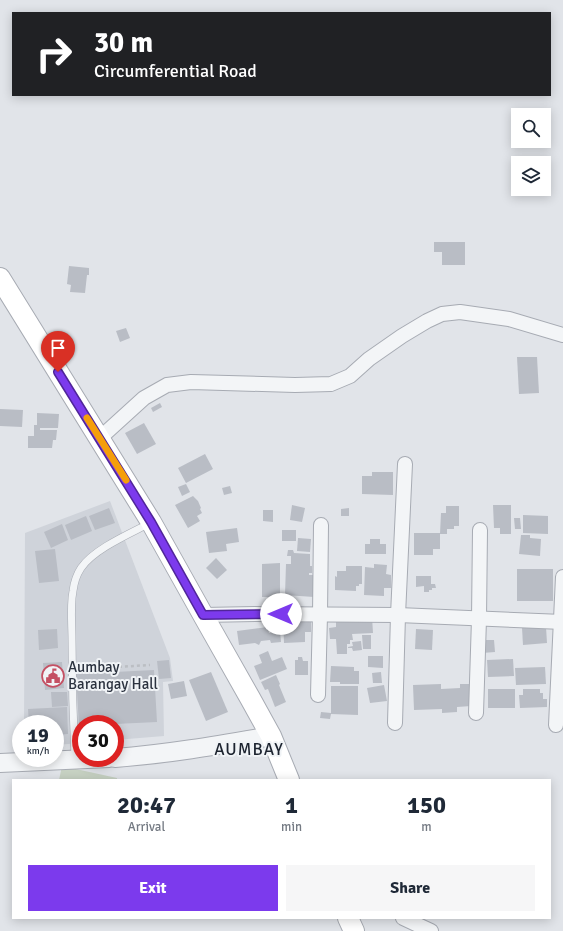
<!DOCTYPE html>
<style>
body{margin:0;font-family:Signika,sans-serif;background:#f6f6f7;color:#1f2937;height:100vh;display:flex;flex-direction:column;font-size:15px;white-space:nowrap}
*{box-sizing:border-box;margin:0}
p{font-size:13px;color:#747a83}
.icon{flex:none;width:22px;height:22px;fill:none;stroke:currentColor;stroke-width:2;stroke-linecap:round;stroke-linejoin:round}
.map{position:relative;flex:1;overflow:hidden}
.drawer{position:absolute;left:12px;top:779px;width:539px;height:140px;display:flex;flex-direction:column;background:#fff;border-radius:0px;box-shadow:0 2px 10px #0003}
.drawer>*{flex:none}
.guide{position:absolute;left:12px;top:12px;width:539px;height:84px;border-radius:0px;box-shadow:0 2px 10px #0003;background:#202124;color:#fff;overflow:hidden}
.tools{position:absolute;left:511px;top:108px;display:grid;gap:8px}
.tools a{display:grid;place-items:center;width:40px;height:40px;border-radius:0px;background:#fff;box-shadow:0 2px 10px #0003;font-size:20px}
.speed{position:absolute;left:12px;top:715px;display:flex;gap:8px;font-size:20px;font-weight:700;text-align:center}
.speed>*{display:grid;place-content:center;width:52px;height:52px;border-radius:50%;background:#fff;box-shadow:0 2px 10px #0003;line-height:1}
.speed small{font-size:10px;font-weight:400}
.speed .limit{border:6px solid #d22;background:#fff;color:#111}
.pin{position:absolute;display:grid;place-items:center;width:34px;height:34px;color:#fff;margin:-41px -17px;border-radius:50% 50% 50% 0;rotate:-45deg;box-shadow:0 0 4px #0007}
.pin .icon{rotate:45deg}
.me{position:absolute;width:44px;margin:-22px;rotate:270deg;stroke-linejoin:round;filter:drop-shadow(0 0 3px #0008)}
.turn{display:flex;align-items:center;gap:14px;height:84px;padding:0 16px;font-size:18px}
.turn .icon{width:52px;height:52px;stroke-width:2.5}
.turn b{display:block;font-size:28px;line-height:34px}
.eta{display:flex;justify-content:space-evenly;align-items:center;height:68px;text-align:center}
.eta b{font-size:24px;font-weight:700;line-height:28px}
.action{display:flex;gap:8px;margin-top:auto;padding:8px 16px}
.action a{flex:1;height:46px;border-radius:0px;background:#7c3aed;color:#fff;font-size:16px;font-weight:700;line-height:46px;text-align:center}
.action a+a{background:#f6f6f7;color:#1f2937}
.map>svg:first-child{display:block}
.built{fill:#cfd3da}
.green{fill:#c7d2c3}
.building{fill:#b9bdc5}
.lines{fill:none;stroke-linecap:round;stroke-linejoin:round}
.service-casing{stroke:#a7abb3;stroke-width:8}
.minor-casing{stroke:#a7abb3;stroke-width:16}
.tertiary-casing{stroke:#a7abb3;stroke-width:20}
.secondary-casing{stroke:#a7abb3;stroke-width:22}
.path{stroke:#bbbec3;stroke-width:2.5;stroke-dasharray:3 3;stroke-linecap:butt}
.service{stroke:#f3f5f7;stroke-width:7}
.minor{stroke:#f3f5f7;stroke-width:14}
.tertiary{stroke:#f3f5f7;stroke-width:18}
.secondary{stroke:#fff;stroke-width:20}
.route-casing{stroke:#51269a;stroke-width:10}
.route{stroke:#7c3aed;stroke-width:7}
.slow{stroke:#f59e0b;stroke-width:7}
.labels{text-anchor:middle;stroke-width:4;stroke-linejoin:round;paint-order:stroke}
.poi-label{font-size:15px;fill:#2b323f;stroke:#f0f3f6;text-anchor:start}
.quarter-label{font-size:17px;letter-spacing:1px;fill:#1d2430;stroke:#f0f3f6}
</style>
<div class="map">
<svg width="563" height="931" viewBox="0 0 563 931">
<rect width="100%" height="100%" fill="#e1e4e9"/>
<polygon class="built" points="110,501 170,658 173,681 163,682 164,736 115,740 115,724 81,724 81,743 55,745 55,724 24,724 25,533"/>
<polygon class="green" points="62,766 117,778 117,780 59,780"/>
<g class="building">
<polygon points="434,242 465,242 465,265 442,265 442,252 434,252"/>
<polygon points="69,266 89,268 89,275 87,275 85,293 70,292 71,285 67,284"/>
<polygon points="126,328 130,338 120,342 116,331"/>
<polygon points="517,357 537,357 539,393 519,394"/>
<polygon points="160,403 162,407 153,412 151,408"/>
<polygon points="0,409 23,410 22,427 0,426"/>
<polygon points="37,413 59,414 58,428 40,428 40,430 57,430 56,440 53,440 52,448 28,448 28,436 34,436 34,425 37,425"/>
<polygon points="144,423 156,444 137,454 125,433"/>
<polygon points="205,454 213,469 186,483 178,468"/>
<polygon points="372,472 393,472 393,495 362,494 362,476 372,476"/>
<polygon points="186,484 190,492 182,496 178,487"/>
<polygon points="230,486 232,493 224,495 222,488"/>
<polygon points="193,496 198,501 201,508 200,509 202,513 197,516 200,521 188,528 175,505"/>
<polygon points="292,505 305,508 302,522 290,520"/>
<polygon points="493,505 511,505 511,534 500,534 500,528 494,528"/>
<polygon points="446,506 459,506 459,526 454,526 454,529 447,529 447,534 440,534 441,513 446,513"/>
<polygon points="109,508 115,523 95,530 89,516"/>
<polygon points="349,508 349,516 341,516 341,509"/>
<polygon points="263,510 273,510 273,522 263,521"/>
<polygon points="523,515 548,516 548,534 523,533"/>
<polygon points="86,516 92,531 71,540 65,525"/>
<polygon points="514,518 520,518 521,529 515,529"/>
<polygon points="62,524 68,540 51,548 44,532"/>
<polygon points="237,528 239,542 226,544 227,551 209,553 206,532"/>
<rect x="282" y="530" width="14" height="11"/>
<polygon points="414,533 440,533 440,549 433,549 433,555 414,555"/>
<polygon points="521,535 530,535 530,538 541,539 540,556 519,554"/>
<polygon points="298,538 311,539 310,552 297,551"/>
<polygon points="370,539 380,539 380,544 386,544 386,554 365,554 365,544 370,544"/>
<polygon points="55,549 59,581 39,583 35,551"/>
<polygon points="288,550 293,550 294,553 310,554 310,566 312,566 312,573 309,573 309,575 315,575 314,597 285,595 286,564 291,564 291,556 287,556"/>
<polygon points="216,558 227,570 217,579 206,568"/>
<polygon points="280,563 280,597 262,597 262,564"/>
<polygon points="374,564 387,565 386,574 391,575 391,588 384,588 384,596 364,595 365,567 374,568"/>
<polygon points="346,566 362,566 362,584 359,584 359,586 356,586 356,591 335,590 335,576 337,577 337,571 346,571"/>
<rect x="517" y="569" width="36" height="32"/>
<polygon points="416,576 431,576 431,584 435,584 436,588 432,588 432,590 429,590 429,592 424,592 424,586 416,587"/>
<polygon points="372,617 373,633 352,634 353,640 350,640 350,644 347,644 347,654 337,654 336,639 330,639 329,628 336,627 336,620"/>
<polygon points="283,618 311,621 311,632 305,632 305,642 284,643"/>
<polygon points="268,627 269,633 280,631 281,642 271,643 270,640 261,641 259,645 255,643 239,645 237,631"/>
<polygon points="546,627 547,643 523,645 522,628"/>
<polygon points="57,629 58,648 39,650 38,630"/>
<polygon points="416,629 433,630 432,650 415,649"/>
<polygon points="362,635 371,635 371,649 363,649"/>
<polygon points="483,640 494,640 495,652 482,653"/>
<polygon points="361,641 362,650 353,651 352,648 348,648 348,647 353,646 352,642"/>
<polygon points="268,651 272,661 282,657 287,669 260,680 254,666 262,663 259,655"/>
<polygon points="368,656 383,656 383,668 368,667"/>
<polygon points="298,657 302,657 303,661 308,661 308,675 295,675 295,660 298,660"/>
<polygon points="513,659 514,676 488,677 487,660"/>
<polygon points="169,660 171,678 159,679 157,661"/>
<polygon points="62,662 64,688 45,690 43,663"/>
<polygon points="331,666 354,667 354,671 359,671 359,684 340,684 340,682 330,682"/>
<polygon points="545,667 546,684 516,685 515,668"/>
<polygon points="154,670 157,722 115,724 81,724 81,726 79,726 76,674"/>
<polygon points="211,672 228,712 206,721 189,680"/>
<polygon points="381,672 382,683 373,683 372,673"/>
<polygon points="276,675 280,684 279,685 286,702 275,707 268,689 265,690 261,682"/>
<polygon points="184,681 187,696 171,699 168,684"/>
<polygon points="441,684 441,689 460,688 460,684 470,684 471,706 457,707 457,712 442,713 442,709 414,710 413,685"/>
<polygon points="384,685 387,701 370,703 367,688"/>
<polygon points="331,686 358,686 358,715 331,714 330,719 320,718 321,712 331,713"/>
<rect x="488" y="689" width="27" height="19"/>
<polygon points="523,689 540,689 540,693 543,693 543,699 547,699 547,707 520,708 519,695 523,695"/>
<polygon points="51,692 67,692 68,706 52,707"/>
<polygon points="67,707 68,734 55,735 55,724 29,724 28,709"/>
</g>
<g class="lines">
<g class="service-casing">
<path id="service" d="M 75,759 C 73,719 72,679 72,640 C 72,624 70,606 73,591 C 74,583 77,574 81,568 C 94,549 129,534 150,523"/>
</g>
<g class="minor-casing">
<g id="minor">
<polyline points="100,438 144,398 167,385 191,382 295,385 331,384 350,376 369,359 402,336 427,321 442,314 460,312 509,319 563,335"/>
<polyline points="203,615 255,614 398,615 563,622"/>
<polyline points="318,695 320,615 321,525"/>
<polyline points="476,713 479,619 480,530"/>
<polyline points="395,723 398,615 405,464"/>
<polyline points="556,725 563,577"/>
<polyline points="403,918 431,931"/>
</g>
</g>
<g class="tertiary-casing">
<g id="tertiary">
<path d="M 115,758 C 168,754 219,745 271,736"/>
<polyline points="0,763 109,758"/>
</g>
</g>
<g class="secondary-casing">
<g id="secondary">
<polyline points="0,278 151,522 203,615 250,698 271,736 289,780"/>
<polyline points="348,918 354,931"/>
</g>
</g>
<polyline class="path" points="83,669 150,665"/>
<use href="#service" class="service"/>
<use href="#minor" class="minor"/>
<use href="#tertiary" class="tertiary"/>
<use href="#secondary" class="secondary"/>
</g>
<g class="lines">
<g class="route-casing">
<polyline id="route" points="58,372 151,522 203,615 281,614"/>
</g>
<use href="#route" class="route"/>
<polyline class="slow" points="87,418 126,480"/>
</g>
<defs>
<g id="civic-ring" transform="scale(1.15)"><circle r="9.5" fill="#f0f3f6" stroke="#c45063" stroke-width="1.5"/><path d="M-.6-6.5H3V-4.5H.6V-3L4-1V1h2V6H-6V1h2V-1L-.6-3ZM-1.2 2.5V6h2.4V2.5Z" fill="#c45063"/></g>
</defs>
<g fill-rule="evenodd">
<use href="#civic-ring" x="53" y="676"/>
</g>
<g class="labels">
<g class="poi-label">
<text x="68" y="672">Aumbay<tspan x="68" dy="17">Barangay Hall</tspan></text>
</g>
<g class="quarter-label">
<text x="249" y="755">AUMBAY</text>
</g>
</g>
</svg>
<div class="tools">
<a><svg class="icon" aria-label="search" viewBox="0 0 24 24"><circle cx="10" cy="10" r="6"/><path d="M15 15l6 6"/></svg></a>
<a><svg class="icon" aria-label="layers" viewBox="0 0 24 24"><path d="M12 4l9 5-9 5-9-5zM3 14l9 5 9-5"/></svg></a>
</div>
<div class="speed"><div>19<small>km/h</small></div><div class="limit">30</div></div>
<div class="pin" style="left:58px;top:372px;background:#d93025"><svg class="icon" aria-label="arrive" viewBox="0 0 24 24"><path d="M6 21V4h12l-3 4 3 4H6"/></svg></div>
<svg class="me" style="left:281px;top:614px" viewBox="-20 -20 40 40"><circle r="19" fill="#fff"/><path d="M0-13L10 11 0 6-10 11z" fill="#7c3aed"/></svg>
<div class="guide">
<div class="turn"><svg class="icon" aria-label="right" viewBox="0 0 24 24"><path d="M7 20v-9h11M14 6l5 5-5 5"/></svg><div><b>30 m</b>Circumferential Road</div></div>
</div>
<section class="drawer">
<div class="eta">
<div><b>20:47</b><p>Arrival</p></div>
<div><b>1</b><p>min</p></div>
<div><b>150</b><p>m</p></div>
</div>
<div class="action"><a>Exit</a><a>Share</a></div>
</section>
</div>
